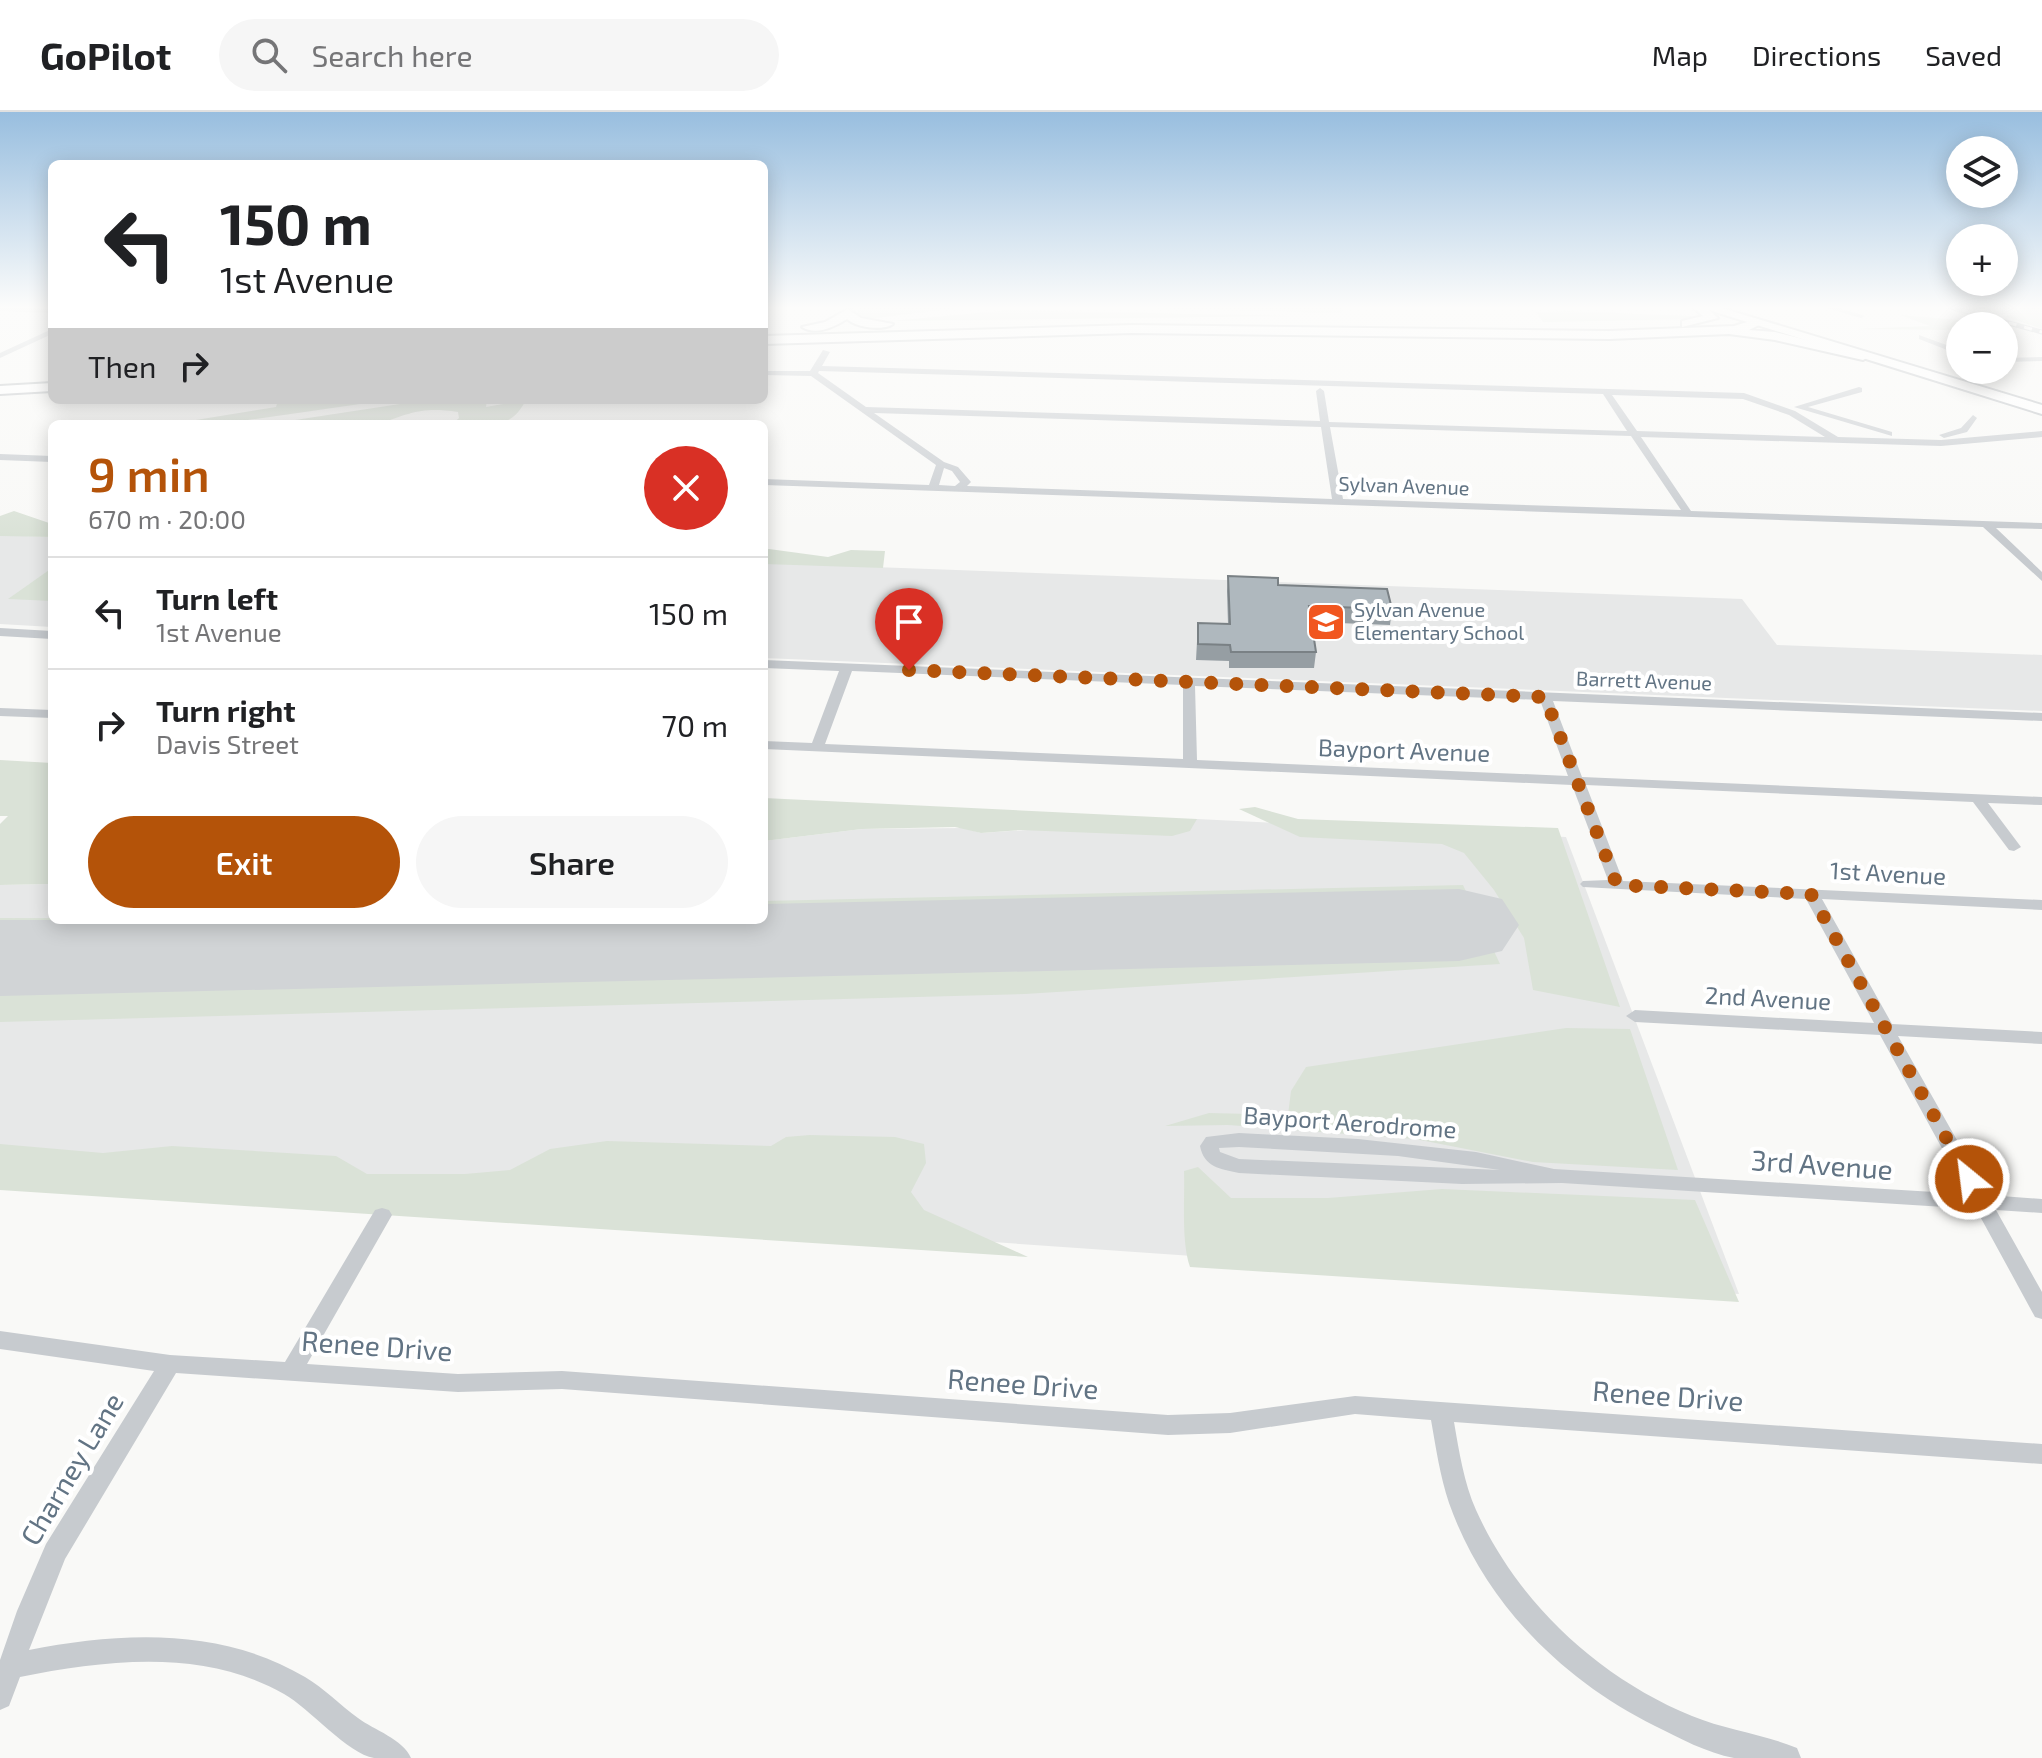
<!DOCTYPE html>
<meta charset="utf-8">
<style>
body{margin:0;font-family:"Exo 2",sans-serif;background:#f6f6f6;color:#202124;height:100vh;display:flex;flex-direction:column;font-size:30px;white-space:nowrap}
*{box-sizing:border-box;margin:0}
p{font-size:26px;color:#757577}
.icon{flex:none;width:44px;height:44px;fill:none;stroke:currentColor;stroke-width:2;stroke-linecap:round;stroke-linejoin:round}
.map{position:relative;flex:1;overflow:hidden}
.panel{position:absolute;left:48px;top:308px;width:720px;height:504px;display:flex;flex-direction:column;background:#fff;border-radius:12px;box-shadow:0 4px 20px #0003}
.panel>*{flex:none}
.hud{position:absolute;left:48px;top:48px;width:720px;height:244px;border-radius:12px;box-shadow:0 4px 20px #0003;background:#fff;color:#202124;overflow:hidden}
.controls{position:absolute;left:1946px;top:24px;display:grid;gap:16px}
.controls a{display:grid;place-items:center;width:72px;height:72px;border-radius:50%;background:#fff;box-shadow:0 4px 20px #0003;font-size:40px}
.pin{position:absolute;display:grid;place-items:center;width:68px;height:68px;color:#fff;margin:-82px -34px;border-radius:50% 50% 50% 0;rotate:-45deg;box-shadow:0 0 8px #0007}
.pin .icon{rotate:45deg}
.me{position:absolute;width:88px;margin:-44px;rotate:331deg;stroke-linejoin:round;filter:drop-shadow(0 0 6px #0008)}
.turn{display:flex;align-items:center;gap:28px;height:168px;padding:0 40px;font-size:36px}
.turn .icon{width:104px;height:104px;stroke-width:2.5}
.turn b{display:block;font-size:56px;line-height:68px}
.then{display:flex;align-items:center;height:76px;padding:0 40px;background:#0003;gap:16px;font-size:30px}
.round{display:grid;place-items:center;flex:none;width:84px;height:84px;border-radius:42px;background:#f6f6f6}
.overview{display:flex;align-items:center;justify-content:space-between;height:136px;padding:0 40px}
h1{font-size:48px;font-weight:600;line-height:60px;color:#b45309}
.button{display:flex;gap:16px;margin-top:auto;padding:16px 40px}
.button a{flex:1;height:92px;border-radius:48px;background:#b45309;color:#fff;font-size:32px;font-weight:600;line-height:92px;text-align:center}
.button a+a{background:#f6f6f6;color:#202124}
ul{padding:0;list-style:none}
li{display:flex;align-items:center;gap:24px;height:112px;padding:0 40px;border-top:2px solid #e0e0e0}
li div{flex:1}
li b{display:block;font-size:30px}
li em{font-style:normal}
header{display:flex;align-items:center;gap:48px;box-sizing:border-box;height:112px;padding:0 40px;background:#fff;border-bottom:2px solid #e0e0e0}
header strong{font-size:38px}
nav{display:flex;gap:44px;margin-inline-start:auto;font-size:28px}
.search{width:560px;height:72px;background:#f6f6f6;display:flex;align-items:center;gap:20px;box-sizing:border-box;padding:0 28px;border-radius:44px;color:#757577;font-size:30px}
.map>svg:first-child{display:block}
.built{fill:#e7e8e8}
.green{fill:#dae2d7}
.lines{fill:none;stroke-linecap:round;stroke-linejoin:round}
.runway{fill:#d1d4d6;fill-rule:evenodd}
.primary-casing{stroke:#bcc0c4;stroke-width:4}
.trunk-casing{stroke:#bbbfc2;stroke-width:4}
.minor{fill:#c7cbcf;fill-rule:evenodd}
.primary{fill:#fff;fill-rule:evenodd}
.trunk{fill:#fff;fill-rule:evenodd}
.rail-casing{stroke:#a9afb5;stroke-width:5}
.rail{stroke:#fff;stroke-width:3;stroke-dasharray:8;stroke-linecap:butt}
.wall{fill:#969ea3}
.building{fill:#afb8be;stroke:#7a8185;stroke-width:2}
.route{stroke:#b45309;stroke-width:14;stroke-dasharray:0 25.2}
.labels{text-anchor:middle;stroke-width:8;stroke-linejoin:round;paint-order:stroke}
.far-street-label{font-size:20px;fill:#627484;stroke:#fff}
.far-poi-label{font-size:20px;fill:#627484;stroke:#fff;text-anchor:start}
.street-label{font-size:24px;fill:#627484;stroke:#fff}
.near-street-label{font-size:28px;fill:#627484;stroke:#fff}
</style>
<header>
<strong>GoPilot</strong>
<div class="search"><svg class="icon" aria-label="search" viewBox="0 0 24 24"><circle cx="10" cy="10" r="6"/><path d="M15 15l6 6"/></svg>Search here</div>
<nav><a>Map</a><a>Directions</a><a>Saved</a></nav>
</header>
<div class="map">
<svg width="2042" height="1646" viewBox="0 0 2042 1646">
<rect width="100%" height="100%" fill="#f9f9f7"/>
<g class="built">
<polygon points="0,423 52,425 52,515 0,512"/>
<polygon points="764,451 1742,487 1777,533 2042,543 2042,599 764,546"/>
<polygon points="1197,707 1566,725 1739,1182 0,1061 0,773 52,772 52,808 764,808 764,729 862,717 963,716 981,721"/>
</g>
<g class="green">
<polygon points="859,194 974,194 868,207 857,202"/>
<polygon points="1053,194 1355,194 1344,196 1341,201"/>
<polygon points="1965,194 2042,194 2042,217 2004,204 2018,202 1987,202"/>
<polygon points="1009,198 1292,204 891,209"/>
<polygon points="1567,199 1692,204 1695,207 1543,210 1536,200"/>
<polygon points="1900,203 1972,209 1992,214 1960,214 1960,218 1856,217 1930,214"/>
<polygon points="278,288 388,288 220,312 171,312 276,295"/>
<path d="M 426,288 L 487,288 L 486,295 L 526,288 C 509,321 486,312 452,312 L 459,306 L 458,300 C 423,295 412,300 380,312 C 367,317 289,312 269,312 Z"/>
<polygon points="14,399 52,412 52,425 0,424 0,404"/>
<polygon points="769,437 828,445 851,438 885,439 883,456 764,452 764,438"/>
<polygon points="52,456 52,489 8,487"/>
<polygon points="0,648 52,651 52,772 0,773 0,712 8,704 0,704"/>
<polygon points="764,686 1197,707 1190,719 1172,724 1020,718 981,721 955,715 862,717 764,729"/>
<polygon points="1255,695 1298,707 1558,716 1620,895 1533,878 1524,826 1494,778 1464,741 1442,732 1300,725 1239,697"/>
<polygon points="1463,773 1500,852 1025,882 0,910 0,806 764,808 764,789"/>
<polygon points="1566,916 1630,917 1678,1058 1533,1050 1415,1027 1228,1013 1165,1014 1209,1001 1288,1003 1291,979 1306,955"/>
<polygon points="810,1023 895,1025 924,1032 926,1051 911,1080 924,1098 1028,1145 0,1078 0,1032 103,1041 172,1034 336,1044 367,1062 465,1062 510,1058 550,1037 607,1029 771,1034 786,1025"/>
<path d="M 1198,1055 L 1231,1086 L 1328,1086 L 1442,1077 L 1695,1088 L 1739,1190 L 1190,1155 C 1181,1129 1185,1088 1184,1059 Z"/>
</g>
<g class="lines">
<polygon class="runway" points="1459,777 1502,787 1519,813 1502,839 1459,849 0,884 0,808 764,808 764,792"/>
<g class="primary-casing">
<polygon id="primary" points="1696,194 1715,194 2042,293 2042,302"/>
</g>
<g class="trunk-casing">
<g id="trunk">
<polygon points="1691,194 1705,194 1718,206 1682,215 1682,209 1703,204"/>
<path d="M 848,197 L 861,206 L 893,212 C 883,219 857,216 847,207 C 834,215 816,224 802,215 L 825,210 Z"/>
<polygon points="1757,207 1763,211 1749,218 1775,220 1870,244 1863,248 1775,228 1729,222 1609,227 1132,221 764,232 764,224 1132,213 1609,219 1734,214"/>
<polygon points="52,271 52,279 0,282 0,274"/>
</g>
</g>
<g class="minor">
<polygon points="848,194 856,194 848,203 844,201"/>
<polygon points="1820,194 1833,194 1865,204 1861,206"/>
<polygon points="0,195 52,197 52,201 0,199"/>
<polygon points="52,217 52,222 0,246 0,241"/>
<polygon points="1919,223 1960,238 1960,243 1919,227"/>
<path d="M 823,238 L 830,240 L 822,254 L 1744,281 L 1795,299 L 1838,325 L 1941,328 L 2042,319 L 2042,325 L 1941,334 L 1641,325 L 1691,399 L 2042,411 L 2042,417 L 1996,416 L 2042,460 L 2042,469 L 1983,415 L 764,373 L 764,367 L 929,373 L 936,353 L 811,264 L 764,263 L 764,259 L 810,259 ZM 819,259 L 1603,282 L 1627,319 L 1329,310 L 1324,279 L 1320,276 L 1316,279 L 1320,309 L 866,295 L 818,261 ZM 1612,283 L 1743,287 L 1789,303 L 1825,325 L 1637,319 ZM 874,301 L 1321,315 L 1332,387 L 967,374 L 971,370 L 958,355 L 944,350 ZM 1330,315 L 1631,324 L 1681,398 L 1343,387 ZM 944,356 L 952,359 L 960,370 L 955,374 L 939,373 Z"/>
<polygon points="2042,245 2042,249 2004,250 2004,246"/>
<polygon points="1859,275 1862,276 1862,280 1808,295 1892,320 1892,324 1794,295"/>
<polygon points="1973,303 1977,306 1967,320 1944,326 1939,323 1961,316"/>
<polygon points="0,342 52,344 52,350 0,348"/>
<polygon points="0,516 52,519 52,527 0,524"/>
<path d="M 764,548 L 2042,601 L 2042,609 L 1553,589 L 1582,665 L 2042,685 L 2042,693 L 1988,691 L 2021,735 L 2014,739 L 2009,738 L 1973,690 L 1586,673 L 1623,769 L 2042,788 L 2042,798 L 1822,787 L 1892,912 L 2042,920 L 2042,932 L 1898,924 L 1988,1083 L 2042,1087 L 2042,1101 L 1996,1098 L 2042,1180 L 2042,1207 L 2035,1205 L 1976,1097 L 1562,1071 L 1462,1072 L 1239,1061 C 1220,1057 1204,1055 1200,1034 L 1206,1025 L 1239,1021 L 1358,1027 L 1476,1040 L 1554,1057 L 1967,1082 L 1880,923 L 1635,910 L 1626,904 L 1635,898 L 1874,911 L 1806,787 L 1583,775 L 1580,772 L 1583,769 L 1608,768 L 1572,673 L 764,637 L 764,629 L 812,631 L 839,559 L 764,556 ZM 852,559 L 1183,573 L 1183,647 L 825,632 ZM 1195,574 L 1540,588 L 1568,664 L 1197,648 ZM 1239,1035 L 1398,1044 L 1500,1058 L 1239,1047 L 1220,1040 L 1219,1036 Z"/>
<polygon points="0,596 52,598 52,606 0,604"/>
<path d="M 382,1096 L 389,1098 L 392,1103 L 307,1252 L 458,1262 L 562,1259 L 1168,1303 L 1230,1301 L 1355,1284 L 2042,1332 L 2042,1352 L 1454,1310 C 1459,1339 1464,1371 1476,1398 C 1518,1491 1598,1565 1692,1604 C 1726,1618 1763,1622 1797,1636 L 1801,1646 C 1780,1646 1754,1646 1734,1646 C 1707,1641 1679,1626 1655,1614 C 1562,1568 1484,1490 1449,1391 C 1440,1364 1436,1336 1431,1308 L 1355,1302 L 1230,1321 L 1168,1323 L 562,1277 L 458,1280 L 176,1261 L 65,1447 L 29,1538 C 121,1520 221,1515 305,1565 C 324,1576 340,1593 358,1606 C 374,1618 403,1627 411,1646 C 399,1646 385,1646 374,1646 C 348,1642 309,1596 284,1582 C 204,1536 106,1548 20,1565 L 9,1594 L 0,1598 L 0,1548 L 17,1499 L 46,1432 L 154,1259 L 0,1237 L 0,1219 L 170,1243 L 285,1250 L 375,1098 Z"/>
</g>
<use href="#primary" class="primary"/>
<use href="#trunk" class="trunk"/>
<g class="rail-casing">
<polyline id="rail" points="1947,194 2042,220"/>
</g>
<use href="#rail" class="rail"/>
</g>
<polygon class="wall" points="1228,464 1278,473 1392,497 1390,513 1312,510 1316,540 1314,556 1229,556 1229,549 1196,548 1198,511 1228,512 1227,479"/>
<polygon class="building" points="1228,464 1278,466 1278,473 1387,477 1392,497 1309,494 1316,540 1231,540 1230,533 1198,532 1198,511 1230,512"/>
<linearGradient id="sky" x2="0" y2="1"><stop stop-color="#98bedf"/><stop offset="0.46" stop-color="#fcfcfb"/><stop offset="1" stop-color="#fcfcfb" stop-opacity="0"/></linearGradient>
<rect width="2042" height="425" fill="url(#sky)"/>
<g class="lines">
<polyline class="route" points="909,558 1545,585 1617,773 1811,782 1969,1067"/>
</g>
<defs>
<g id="school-square" transform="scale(2)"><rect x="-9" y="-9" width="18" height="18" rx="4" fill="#f1561f" stroke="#fff"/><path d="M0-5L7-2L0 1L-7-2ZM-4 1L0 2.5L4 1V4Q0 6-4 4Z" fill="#fff"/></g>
</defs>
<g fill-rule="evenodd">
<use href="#school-square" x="1326" y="510"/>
</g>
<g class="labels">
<g class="far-street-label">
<text transform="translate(1404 374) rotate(2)" y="7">Sylvan Avenue</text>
<text transform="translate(1644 569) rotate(2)" y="7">Barrett Avenue</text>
</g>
<g class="far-poi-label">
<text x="1354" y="505">Sylvan Avenue<tspan x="1354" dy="23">Elementary School</tspan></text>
</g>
<g class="street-label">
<text transform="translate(1404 639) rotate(2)" y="8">Bayport Avenue</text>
<text transform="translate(1888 762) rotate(3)" y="8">1st Avenue</text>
<text transform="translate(1768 887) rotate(3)" y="8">2nd Avenue</text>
<text transform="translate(1350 1011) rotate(4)" y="8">Bayport Aerodrome</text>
</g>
<g class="near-street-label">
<text transform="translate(1822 1053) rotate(4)" y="10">3rd Avenue</text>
<text transform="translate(377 1234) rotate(4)" y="10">Renee Drive</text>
<text transform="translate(1023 1272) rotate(4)" y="10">Renee Drive</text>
<text transform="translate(1668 1284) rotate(4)" y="10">Renee Drive</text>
<text transform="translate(72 1357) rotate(-59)" y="10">Charney Lane</text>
</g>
</g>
</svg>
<div class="controls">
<a><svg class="icon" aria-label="layers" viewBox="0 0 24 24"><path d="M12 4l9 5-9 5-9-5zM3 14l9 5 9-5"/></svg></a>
<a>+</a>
<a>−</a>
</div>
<div class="pin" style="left:909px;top:558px;background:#d93025"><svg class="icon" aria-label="arrive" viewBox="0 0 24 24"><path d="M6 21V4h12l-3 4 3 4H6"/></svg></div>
<svg class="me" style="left:1969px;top:1067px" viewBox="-20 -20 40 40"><circle r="17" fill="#b45309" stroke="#fff" stroke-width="3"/><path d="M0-11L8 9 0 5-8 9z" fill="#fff"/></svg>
<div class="hud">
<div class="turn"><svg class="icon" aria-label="left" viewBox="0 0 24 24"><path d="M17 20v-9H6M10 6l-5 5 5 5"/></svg><div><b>150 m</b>1st Avenue</div></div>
<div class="then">Then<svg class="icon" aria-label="right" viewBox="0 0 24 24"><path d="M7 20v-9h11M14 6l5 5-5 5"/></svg></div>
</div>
<section class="panel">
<div class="overview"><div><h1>9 min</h1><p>670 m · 20:00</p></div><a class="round" style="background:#d93025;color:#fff"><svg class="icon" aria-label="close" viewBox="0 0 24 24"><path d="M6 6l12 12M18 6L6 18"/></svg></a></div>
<ul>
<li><svg class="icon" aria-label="left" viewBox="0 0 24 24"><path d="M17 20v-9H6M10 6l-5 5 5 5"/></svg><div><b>Turn left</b><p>1st Avenue</p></div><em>150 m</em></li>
<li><svg class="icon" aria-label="right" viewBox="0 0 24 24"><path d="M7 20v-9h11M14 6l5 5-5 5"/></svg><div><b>Turn right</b><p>Davis Street</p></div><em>70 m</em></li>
</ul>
<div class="button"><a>Exit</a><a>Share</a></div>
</section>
</div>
